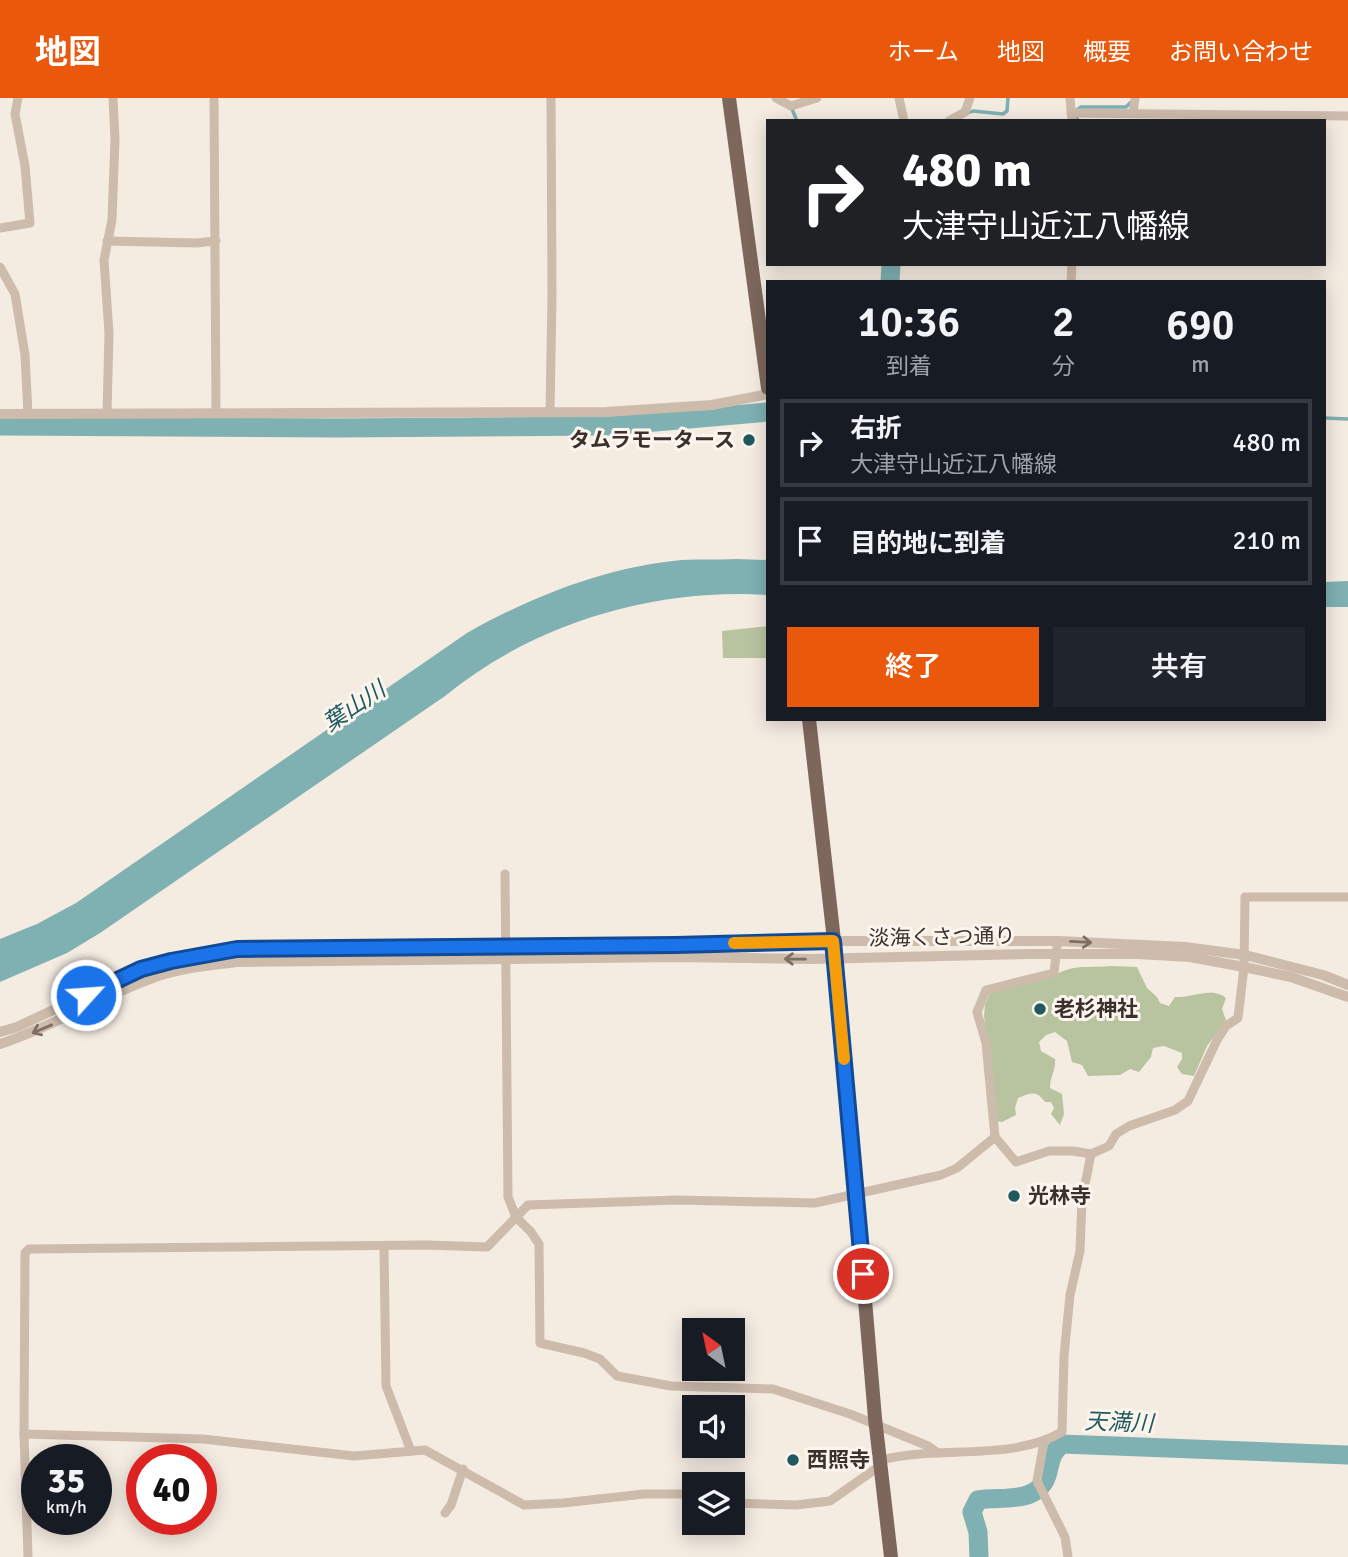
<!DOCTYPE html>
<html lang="ja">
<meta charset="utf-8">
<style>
body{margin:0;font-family:Signika,"Noto Sans JP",sans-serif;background:#20242c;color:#f1f3f6;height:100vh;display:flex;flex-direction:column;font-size:26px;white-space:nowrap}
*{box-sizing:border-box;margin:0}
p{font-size:23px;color:#9ea1a6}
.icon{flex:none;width:38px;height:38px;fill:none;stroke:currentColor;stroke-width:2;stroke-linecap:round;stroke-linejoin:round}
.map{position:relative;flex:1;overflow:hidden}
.sheet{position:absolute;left:766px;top:182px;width:560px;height:441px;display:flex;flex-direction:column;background:#171b24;border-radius:0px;box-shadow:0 4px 18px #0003}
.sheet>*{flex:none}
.banner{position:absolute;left:766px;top:21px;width:560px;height:147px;border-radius:0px;box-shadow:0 4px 18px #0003;background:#202124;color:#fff;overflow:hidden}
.needle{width:46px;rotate:327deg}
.tools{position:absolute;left:682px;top:1220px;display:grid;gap:14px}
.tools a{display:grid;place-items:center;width:63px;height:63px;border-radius:0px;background:#171b24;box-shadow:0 4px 18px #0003;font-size:35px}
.speed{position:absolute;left:21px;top:1346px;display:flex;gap:14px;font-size:35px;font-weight:700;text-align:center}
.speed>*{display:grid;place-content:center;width:91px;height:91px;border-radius:50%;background:#171b24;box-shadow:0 4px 18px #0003;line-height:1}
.speed small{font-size:18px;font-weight:400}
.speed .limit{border:10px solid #d22;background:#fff;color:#111}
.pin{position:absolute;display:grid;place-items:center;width:60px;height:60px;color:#fff;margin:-30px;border:4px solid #fff;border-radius:50%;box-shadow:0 2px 7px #0007}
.me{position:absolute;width:77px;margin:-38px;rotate:64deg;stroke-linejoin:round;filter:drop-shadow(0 0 5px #0008)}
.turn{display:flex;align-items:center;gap:24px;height:147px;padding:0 21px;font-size:32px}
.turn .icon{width:91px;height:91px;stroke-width:2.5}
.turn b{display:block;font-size:49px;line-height:60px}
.eta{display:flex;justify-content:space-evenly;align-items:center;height:119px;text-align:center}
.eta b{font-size:42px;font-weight:600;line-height:49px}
.button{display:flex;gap:14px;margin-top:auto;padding:14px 21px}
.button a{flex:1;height:80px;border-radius:0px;background:#ea580c;color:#fff;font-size:28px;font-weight:600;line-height:80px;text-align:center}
.button a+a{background:#20242c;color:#f1f3f6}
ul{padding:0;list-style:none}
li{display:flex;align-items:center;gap:21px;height:88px;margin:0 14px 10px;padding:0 7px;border:4px solid #363941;border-radius:0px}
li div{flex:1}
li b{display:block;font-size:26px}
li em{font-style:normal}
header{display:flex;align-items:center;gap:42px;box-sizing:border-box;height:98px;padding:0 35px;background:#ea580c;color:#fff}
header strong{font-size:33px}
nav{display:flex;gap:38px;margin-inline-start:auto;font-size:24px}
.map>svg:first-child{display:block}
.green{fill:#b8c4a0}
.water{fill:#7fb0b2}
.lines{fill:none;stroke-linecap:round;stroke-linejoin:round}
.stream{stroke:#7fb0b2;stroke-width:3.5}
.river{stroke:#7fb0b2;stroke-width:19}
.minor{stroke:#cdbbac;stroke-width:9}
.tertiary{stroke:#cdbbac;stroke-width:10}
.primary{stroke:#7d675c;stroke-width:14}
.oneway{stroke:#7d6f65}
.route-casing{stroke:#114b97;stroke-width:18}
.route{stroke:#1a73e8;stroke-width:12}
.slow{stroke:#f59e0b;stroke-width:12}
.poi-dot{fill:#1f5a5e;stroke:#fbf5ee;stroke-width:2.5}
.labels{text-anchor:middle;stroke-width:6;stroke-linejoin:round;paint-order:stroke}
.poi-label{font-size:21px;font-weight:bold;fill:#3b302b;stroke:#fbf5ee;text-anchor:start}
.street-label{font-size:21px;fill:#3b302b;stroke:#fbf5ee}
.water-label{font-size:23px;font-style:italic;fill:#1f5a5e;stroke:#fbf5ee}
</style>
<header>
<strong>地図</strong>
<nav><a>ホーム</a><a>地図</a><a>概要</a><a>お問い合わせ</a></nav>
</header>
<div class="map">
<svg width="1348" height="1459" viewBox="0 0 1348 1459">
<rect width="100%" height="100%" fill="#f4ebe1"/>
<g class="green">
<polygon points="768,528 768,560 723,560 722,533"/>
<path d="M 1111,868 L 1137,869 L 1147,890 L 1157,899 L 1160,905 L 1169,908 L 1175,899 C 1191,900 1213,888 1226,900 L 1222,911 L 1226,922 L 1207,948 L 1194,978 L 1182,976 L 1177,969 L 1182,961 L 1182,955 L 1164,948 L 1153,950 L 1151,959 L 1139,974 L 1130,971 L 1120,977 L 1088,978 L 1082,967 L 1072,964 L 1067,943 L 1055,934 L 1046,937 L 1039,944 L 1041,953 L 1055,961 C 1056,972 1050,979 1050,990 L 1062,996 L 1064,1016 L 1060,1027 L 1051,1016 L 1054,1010 L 1051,1004 L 1045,1004 C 1036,992 1031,995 1018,1000 L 1015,1010 L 1016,1017 L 1002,1024 L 997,1023 L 984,918 L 985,907 L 990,895 C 1009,890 1028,886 1046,881 C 1053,879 1059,874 1066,872 C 1080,867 1096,870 1111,868 Z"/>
</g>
<g class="water">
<path d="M 736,461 L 768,462 L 768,497 C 654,490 534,525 445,598 L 100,835 L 67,855 L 0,884 L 0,841 L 37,826 L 76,805 L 467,535 C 533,498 606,469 682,462 C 700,461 718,462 736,461 Z"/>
<polygon points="1348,483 1348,509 1325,509 1325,484"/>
</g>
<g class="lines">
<g class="stream">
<polyline points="792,11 797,23"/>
<polyline points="968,15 973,13 1003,16 1007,13 1008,0"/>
<polyline points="1077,23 1078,11 1081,9 1126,9 1131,4"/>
<polyline points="1325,320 1348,321"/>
</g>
<g class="river">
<polyline points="890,184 891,166"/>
<polyline points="0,328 337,330 609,328 768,314"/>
<path d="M 979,1459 L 978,1434 L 972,1414 L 978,1402 C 1004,1398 1040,1407 1048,1374 C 1051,1361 1052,1354 1062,1346 L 1348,1357"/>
</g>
<g class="minor">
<polyline points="214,0 216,314"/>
<polyline points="776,0 791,8 817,0"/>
<polyline points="899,0 904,23"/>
<polyline points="1070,0 1072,23"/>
<polyline points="1071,15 1348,18"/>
<polyline points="1133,15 1135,0"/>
<polyline points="949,23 965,14 970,0"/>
<polyline points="0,130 30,125 25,68 15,16 18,0"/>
<polyline points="107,143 196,145 216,143"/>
<polyline points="0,169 15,196 25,257 28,316"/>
<polyline points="1071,184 1072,166"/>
<polyline points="550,314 552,198 551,0"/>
<polyline points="107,316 109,235 104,162 112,122 115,41 113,0"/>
<polyline points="505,776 508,1099 516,1119 531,1134 539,1146 540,1245 584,1255 600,1261 617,1278 671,1288 773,1291 850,1316 928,1348 938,1355"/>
<polyline points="1057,849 1054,875 986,892 977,914 986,945 995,1039 1016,1064 1049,1053 1073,1053 1091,1056 1109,1048 1116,1036 1129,1028 1175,1012 1188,1003 1217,942 1226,928 1238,920 1244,869 1245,799 1348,799"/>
<polyline points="384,1149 386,1288 411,1353"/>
<polyline points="24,1336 203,1341 354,1358 425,1352 524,1407 563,1405 644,1396 684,1396 695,1398"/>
<polyline points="1044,1344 1037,1383 1065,1439 1068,1459"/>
<path d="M 881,1362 C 938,1347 1010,1364 1062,1334 L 1064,1258 L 1070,1197 L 1080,1153 L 1082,1102 L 1091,1056"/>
<polyline points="733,1405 796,1407 830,1403 881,1367"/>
<polyline points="445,1415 451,1407 463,1371"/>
<polyline points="28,1459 24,1336 25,1155 29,1151 426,1147 487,1149 528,1107 678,1102 815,1105 941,1077 957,1070 995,1039"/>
</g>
<g class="tertiary">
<polyline points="0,316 606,314 712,307 768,296"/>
<polyline points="0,934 17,929 141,871 171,863 237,851 675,847 833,843 1058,843 1185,849 1245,857 1323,877 1348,887"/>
<path d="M 0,946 C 52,929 99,900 150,881 C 177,870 207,868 236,864 L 676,859 L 812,861 L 1030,856 L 1138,856 L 1190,859 L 1244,869 L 1291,879 L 1348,899"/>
</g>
<g class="primary">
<polyline points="729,0 768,290"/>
<polyline points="809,621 836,860 875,1320 891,1459"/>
</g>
</g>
<defs><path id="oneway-shaft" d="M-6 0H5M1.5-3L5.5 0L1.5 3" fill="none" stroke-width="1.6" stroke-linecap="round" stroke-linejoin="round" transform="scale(1.75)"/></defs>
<g class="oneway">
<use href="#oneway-shaft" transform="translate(1081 844) rotate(3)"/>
<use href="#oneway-shaft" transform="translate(795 861) rotate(-179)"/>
<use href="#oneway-shaft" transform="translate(42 931) rotate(157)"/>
</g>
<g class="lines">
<g class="route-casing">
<polyline id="route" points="86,897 141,871 171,863 237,851 675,847 833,843 863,1176"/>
</g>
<use href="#route" class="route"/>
<polyline class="slow" points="734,845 833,843 844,961"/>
</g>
<g class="poi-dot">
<circle cx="749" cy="342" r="7"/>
<circle cx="1040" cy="911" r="7"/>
<circle cx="1014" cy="1098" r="7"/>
<circle cx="793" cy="1362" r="7"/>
</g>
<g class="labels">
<g class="poi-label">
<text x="735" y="349" text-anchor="end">タムラモータース</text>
<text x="1054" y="918">老杉神社</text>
<text x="1028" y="1105">光林寺</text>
<text x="807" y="1369">西照寺</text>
</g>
<g class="street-label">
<text transform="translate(942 839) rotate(-1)" y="7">淡海くさつ通り</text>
</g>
<g class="water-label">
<text transform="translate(354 608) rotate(-34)" y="8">葉山川</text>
<text transform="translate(1119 1324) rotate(2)" y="8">天満川</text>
</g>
</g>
</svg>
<div class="tools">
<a><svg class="needle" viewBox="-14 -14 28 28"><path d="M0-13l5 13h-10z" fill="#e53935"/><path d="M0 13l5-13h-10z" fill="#9ea1a6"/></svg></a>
<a><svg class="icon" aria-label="sound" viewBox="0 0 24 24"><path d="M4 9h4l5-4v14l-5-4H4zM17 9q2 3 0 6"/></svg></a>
<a><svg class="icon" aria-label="layers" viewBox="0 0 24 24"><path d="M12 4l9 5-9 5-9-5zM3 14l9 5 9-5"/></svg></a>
</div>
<div class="speed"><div>35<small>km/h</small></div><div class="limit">40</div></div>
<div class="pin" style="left:863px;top:1176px;background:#d93025"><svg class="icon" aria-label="arrive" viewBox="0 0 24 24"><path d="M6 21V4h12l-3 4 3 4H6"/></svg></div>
<svg class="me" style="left:86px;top:897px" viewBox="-20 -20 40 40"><circle r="17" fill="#1a73e8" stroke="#fff" stroke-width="3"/><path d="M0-11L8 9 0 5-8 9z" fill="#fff"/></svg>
<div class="banner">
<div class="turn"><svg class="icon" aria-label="right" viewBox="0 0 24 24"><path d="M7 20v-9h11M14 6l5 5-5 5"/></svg><div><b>480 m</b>大津守山近江八幡線</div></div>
</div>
<section class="sheet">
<div class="eta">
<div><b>10:36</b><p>到着</p></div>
<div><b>2</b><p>分</p></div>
<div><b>690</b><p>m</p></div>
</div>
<ul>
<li><svg class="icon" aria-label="right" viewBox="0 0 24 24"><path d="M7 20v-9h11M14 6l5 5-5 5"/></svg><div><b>右折</b><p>大津守山近江八幡線</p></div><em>480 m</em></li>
<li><svg class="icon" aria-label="arrive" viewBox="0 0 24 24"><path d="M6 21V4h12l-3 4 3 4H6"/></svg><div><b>目的地に到着</b></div><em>210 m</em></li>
</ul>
<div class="button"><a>終了</a><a>共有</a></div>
</section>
</div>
